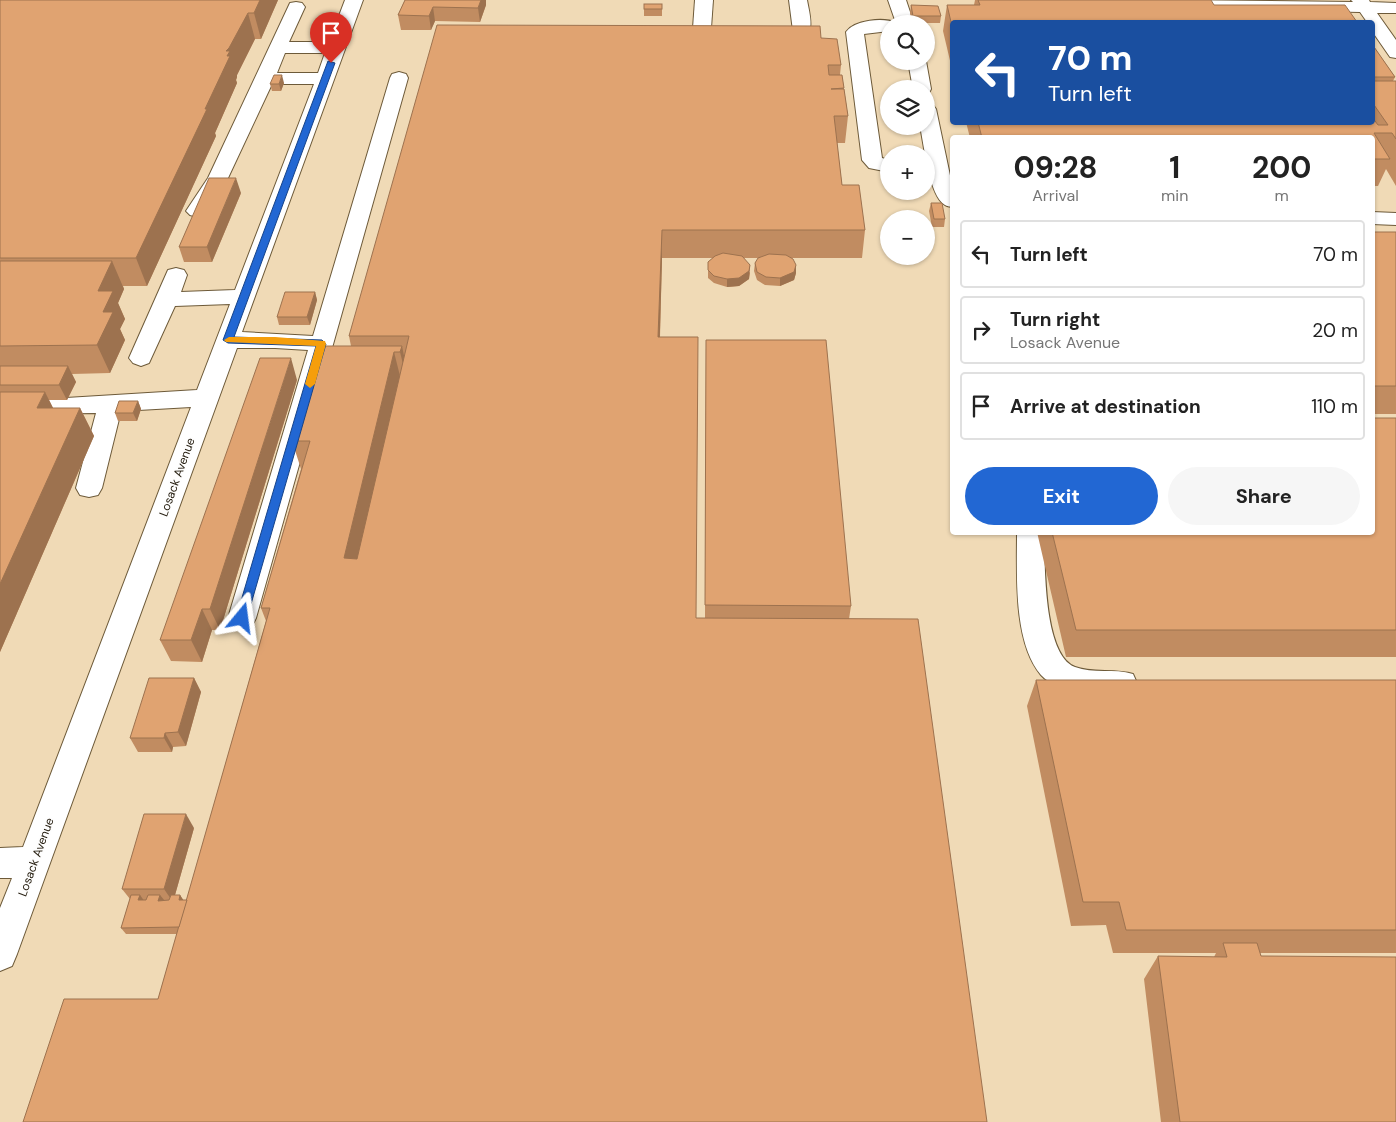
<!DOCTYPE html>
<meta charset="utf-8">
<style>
body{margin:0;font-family:"DM Sans",sans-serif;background:#f6f6f6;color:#222;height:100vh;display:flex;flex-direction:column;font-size:19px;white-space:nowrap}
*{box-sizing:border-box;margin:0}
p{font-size:16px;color:#767676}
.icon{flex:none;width:28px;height:28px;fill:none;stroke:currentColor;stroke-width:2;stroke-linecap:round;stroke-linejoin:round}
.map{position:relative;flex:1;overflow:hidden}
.drawer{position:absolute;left:950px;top:135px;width:425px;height:400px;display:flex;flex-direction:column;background:#fff;border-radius:5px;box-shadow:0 1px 4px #0004}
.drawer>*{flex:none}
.hud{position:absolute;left:950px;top:20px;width:425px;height:105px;border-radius:5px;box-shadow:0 1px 4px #0004;background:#1a4fa0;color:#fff;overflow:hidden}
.tools{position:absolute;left:880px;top:15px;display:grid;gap:10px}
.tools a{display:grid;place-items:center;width:55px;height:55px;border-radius:50%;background:#fff;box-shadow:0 1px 4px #0004;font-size:25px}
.pin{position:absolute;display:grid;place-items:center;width:42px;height:42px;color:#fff;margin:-51px -21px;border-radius:50% 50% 50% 0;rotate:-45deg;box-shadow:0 0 5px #0007}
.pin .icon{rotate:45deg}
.me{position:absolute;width:55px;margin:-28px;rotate:16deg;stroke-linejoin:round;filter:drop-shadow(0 0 4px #0008)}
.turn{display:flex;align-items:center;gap:18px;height:105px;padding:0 15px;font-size:22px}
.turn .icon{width:65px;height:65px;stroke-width:2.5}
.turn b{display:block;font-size:35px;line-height:42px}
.eta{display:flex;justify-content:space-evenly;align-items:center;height:85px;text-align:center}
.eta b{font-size:30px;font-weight:700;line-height:35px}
.cta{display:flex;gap:10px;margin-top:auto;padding:10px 15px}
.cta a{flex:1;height:58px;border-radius:30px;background:#2267d3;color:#fff;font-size:20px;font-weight:700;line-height:58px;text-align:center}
.cta a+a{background:#f6f6f6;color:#222}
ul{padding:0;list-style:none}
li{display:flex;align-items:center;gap:15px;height:68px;margin:0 10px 8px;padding:0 5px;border:2px solid #e0e0e0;border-radius:5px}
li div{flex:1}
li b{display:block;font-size:19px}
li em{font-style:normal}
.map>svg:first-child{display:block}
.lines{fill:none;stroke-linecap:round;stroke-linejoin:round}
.minor-casing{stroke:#6d5a39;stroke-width:2}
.minor{fill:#fff;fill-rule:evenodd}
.wall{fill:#c18c61}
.shaded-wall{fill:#9d724f}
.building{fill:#e0a371;stroke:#9d724f}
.route{fill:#2267d3;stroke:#164389}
.slow{fill:#f59e0b}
.labels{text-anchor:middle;stroke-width:4;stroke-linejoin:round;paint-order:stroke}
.street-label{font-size:12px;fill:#241c0e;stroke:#fefefe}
</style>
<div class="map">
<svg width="1396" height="1122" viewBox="0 0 1396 1122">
<rect width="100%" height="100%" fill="#f0dab6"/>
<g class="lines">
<g class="minor-casing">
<g id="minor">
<path d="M 345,0 L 363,0 L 242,332 L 313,336 L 390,78 L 392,74 L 399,72 L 406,74 L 408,78 L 256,618 L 252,626 L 242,629 L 232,626 L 228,618 L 308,350 L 275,348 L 237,348 L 17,954 L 12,966 L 0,971 L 0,908 L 12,878 L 0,878 L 0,848 L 23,847 L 191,407 L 121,411 L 102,488 L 98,495 L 89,497 L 80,495 L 76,488 L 96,413 L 0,414 L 0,398 L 66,398 L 197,390 L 230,304 L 175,306 L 149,363 L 141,366 L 133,363 L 129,358 L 168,270 L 176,268 L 184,270 L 187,275 L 181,292 L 235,290 L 314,84 L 272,84 L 228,178 L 208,211 L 204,215 L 197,217 L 190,215 L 186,211 L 208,178 L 290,3 L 296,2 L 302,3 L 305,7 L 289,42 L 329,42 ZM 285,53 L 325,53 L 318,73 L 277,73 Z"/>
<polygon points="695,0 713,0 710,42 707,46 701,47 695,46 692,42"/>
<path d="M 789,0 L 807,0 C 811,21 817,38 791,44 C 783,46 776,47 768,45 L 765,41 L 768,37 L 787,35 L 793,31 Z"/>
<path d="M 888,0 L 906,0 L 914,24 L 889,24 L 889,31 L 864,34 L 882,158 L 889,160 L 889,172 L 869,168 L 862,160 L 846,32 C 854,20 884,17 896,23 Z"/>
<polygon points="1168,0 1353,2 1351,0 1369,0 1370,2 1396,3 1396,13 1377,13 1396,40 1396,58 1390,57 1372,31 1372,22 1367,22 1360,12 1175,8 1169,7 1166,3"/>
<polygon points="908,61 926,61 931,89 929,93 926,94 926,89 913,89"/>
<path d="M 926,103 L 933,105 L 936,109 L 952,185 L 952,207 C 952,207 946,206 945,205 C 929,196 924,144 920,126 L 926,126 Z"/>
<polygon points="1372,212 1396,213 1396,225 1372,224"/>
<path d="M 1017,532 L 1044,532 C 1045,563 1043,655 1075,667 C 1093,674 1114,668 1133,674 L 1137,683 L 1133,692 C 1116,697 1097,696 1079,692 C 1067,690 1050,685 1041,675 C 1013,642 1017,574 1017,532 Z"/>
</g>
</g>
<use href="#minor" class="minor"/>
</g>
<g class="wall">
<polygon points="0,0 278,0 261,39 255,39 237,75 237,77 236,80 237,83 215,133 216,136 147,286 123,286 124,289 118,303 125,319 120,329 125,340 110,373 72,374 76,382 67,400 49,400 53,408 80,408 94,436 0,652"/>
<polygon points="405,0 486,0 486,5 480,22 435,21 431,30 401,30 398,15"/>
<polygon points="975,0 1211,0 952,22 952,69 943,31 947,5 974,5"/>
<polygon points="662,4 662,16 644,16 644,9"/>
<polygon points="911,5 941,16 940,23 912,23 910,13"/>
<polygon points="821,38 841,65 840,75 842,75 848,116 845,143 837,143 842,185 865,230 862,258 791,258 796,273 794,280 780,286 765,285 757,280 754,271 755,263 759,258 744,258 750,273 749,279 739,286 727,287 714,283 708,278 708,262 713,258 662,258 660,337 696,618 705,618 706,340 851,606 849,619 158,999 177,934 126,934 121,928 130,899 122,889 194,828 175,895 180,895 183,900 187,900 266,621 261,608 301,469 292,441 351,346 349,336"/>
<polygon points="1372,44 1395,77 1393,81 1396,81 1396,186 1386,169 1378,186 1372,186 1372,138 970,138 966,122 1372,122"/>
<polygon points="284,83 281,91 272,91 270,84"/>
<polygon points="241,193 212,262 184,262 179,247"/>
<polygon points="931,203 945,219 944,227 932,227 929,211"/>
<rect x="1372" y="232" width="24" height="182"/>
<polygon points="315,292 317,300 310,325 279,325 277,317"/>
<polygon points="297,380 220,630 212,630 202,662 171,661 160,640"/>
<polygon points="138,401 141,409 137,421 118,421 115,413"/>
<polygon points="1396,418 1396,657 1066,657 1037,532 1372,532"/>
<polygon points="194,678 201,692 186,746 173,747 172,752 138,752 130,738"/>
<polygon points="1036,680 1396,680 1396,953 1260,953 1261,956 1396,1122 1161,1122 1144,979 1158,956 1214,957 1216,953 1113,953 1106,925 1071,926 1027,706"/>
</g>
<g class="shaded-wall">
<polygon points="260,0 278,0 261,39 254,13"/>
<polygon points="481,0 486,0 486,5 480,22 478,8"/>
<polygon points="433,7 435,21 431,30 429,16"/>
<polygon points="248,13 255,39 237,75 237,77 236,80 237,83 215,133 216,136 147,286 136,258 205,109 226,51"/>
<polygon points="282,75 284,83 281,91 279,84"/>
<polygon points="236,178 241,193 212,262 207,247"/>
<polygon points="662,230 662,258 659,365 658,337"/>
<polygon points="112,261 124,289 118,303 125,319 120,329 125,340 110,373 97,345 103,312 98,291"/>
<polygon points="750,265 749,279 739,286 727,287 727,279"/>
<polygon points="796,265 796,273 794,280 780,286 780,278"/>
<polygon points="315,292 317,300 310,325 307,317"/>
<polygon points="402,346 408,375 407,380 400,352"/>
<polygon points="394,352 401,380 353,586 344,558"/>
<polygon points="291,358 297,380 220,630 210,609"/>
<polygon points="68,366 76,382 67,400 59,385"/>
<polygon points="45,392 59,420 37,408"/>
<polygon points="138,401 141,409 137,421 133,413"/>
<polygon points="80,408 94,436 0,652 0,584"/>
<polygon points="202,609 212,630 202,662 191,640"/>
<polygon points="194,678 201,692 186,746 178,732"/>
<polygon points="165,733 173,747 172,752 164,738"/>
<polygon points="186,814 194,828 173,902 164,889"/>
<polygon points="140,895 145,902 138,900"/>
<polygon points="160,895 165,901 158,901"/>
<polygon points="180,895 184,901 179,900"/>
</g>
<g class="building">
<polygon points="0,0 260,0 254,13 248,13 229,48 226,51 230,51 227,56 230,56 205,109 207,109 136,258 0,258"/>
<polygon points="405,0 481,0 478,8 433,7 429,16 398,15"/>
<polygon points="978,0 1211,0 1214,5 1345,5 1357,22 952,22 952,26 947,5 980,5"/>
<rect x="644" y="4" width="18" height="5"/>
<polygon points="911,5 938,6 941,16 913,16"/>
<polygon points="437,25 820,26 821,38 837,39 841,65 828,65 829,75 842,75 844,88 831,89 844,89 848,116 834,116 842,185 859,185 865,230 662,230 658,337 698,337 696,618 918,619 987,1122 23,1122 64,999 158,999 270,608 261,608 310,441 292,441 321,346 402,346 400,352 394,352 344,558 357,559 409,336 349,336"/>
<polygon points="1372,44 1395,77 1372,77"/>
<polygon points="274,75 282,75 279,84 270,84"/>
<polygon points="1372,81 1396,81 1396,139 1392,133 1374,133 1390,159 1372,159 1372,138 982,138 978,122 1372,122 1372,117 1378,125 1388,125 1372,102"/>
<polygon points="209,178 236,178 207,247 179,247"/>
<polygon points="931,203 942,203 945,219 934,219"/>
<rect x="1372" y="232" width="24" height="154"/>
<polygon points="723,253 742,256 750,265 749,271 739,278 727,279 714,276 708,270 708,262 715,256"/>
<polygon points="769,254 786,255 793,259 796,265 794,272 780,278 766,277 757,272 755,263 758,258"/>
<polygon points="0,261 112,261 98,291 113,291 103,312 113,312 97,345 0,346"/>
<polygon points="285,292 315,292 307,317 277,317"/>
<polygon points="706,340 826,340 851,606 705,605"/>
<polygon points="260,358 291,358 210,609 202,609 191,640 160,640"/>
<polygon points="0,366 68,366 59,385 0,385"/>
<polygon points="0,392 45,392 37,408 80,408 0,584"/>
<polygon points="119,401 138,401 133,413 115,413"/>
<polygon points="1372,418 1396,418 1396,630 1076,630 1052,532 1372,532"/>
<polygon points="149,678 194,678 178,732 165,733 164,738 130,738"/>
<polygon points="1036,680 1396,680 1396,930 1126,930 1119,902 1083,902"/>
<polygon points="144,814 186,814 164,889 122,889"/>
<polygon points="131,895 140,895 138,900 146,900 148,895 160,895 158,901 169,900 171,895 180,895 179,900 187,900 179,927 121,928"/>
<polygon points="1223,943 1257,943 1261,956 1396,957 1396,1122 1180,1122 1158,956 1227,957"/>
</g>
<polygon class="route" points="328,61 335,63 234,337 322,340 326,344 247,618 246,621 237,621 236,618 316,346 228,343 223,340"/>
<polygon class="slow" points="229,337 275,337 325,341 326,344 315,384 310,388 305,384 316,346 226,342 224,340"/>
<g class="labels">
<g class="street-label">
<text transform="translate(177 477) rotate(-70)" y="4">Losack Avenue</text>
<text transform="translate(36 857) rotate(-70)" y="4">Losack Avenue</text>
</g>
</g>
</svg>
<div class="tools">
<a><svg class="icon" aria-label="search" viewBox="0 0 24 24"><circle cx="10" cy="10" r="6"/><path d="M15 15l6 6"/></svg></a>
<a><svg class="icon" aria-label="layers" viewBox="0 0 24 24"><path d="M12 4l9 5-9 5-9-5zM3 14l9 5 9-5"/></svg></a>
<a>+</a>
<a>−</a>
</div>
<div class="pin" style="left:331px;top:63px;background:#d93025"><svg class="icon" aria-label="arrive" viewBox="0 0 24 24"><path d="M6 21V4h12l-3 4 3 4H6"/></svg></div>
<svg class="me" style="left:242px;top:618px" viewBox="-20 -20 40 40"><path d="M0-17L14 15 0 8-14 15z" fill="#2267d3" stroke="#fff" stroke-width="4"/></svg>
<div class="hud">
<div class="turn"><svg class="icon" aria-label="left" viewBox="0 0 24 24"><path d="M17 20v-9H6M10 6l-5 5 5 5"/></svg><div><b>70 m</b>Turn left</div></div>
</div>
<section class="drawer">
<div class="eta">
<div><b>09:28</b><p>Arrival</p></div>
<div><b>1</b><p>min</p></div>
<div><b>200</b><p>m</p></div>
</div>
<ul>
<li><svg class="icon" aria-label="left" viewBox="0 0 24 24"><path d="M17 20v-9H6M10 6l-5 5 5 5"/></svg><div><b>Turn left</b></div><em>70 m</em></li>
<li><svg class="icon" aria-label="right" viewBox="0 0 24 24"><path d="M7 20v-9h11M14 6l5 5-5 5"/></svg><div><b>Turn right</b><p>Losack Avenue</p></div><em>20 m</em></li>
<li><svg class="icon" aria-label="arrive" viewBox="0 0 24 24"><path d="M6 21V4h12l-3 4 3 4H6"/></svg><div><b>Arrive at destination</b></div><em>110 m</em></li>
</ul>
<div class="cta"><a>Exit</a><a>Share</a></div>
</section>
</div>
